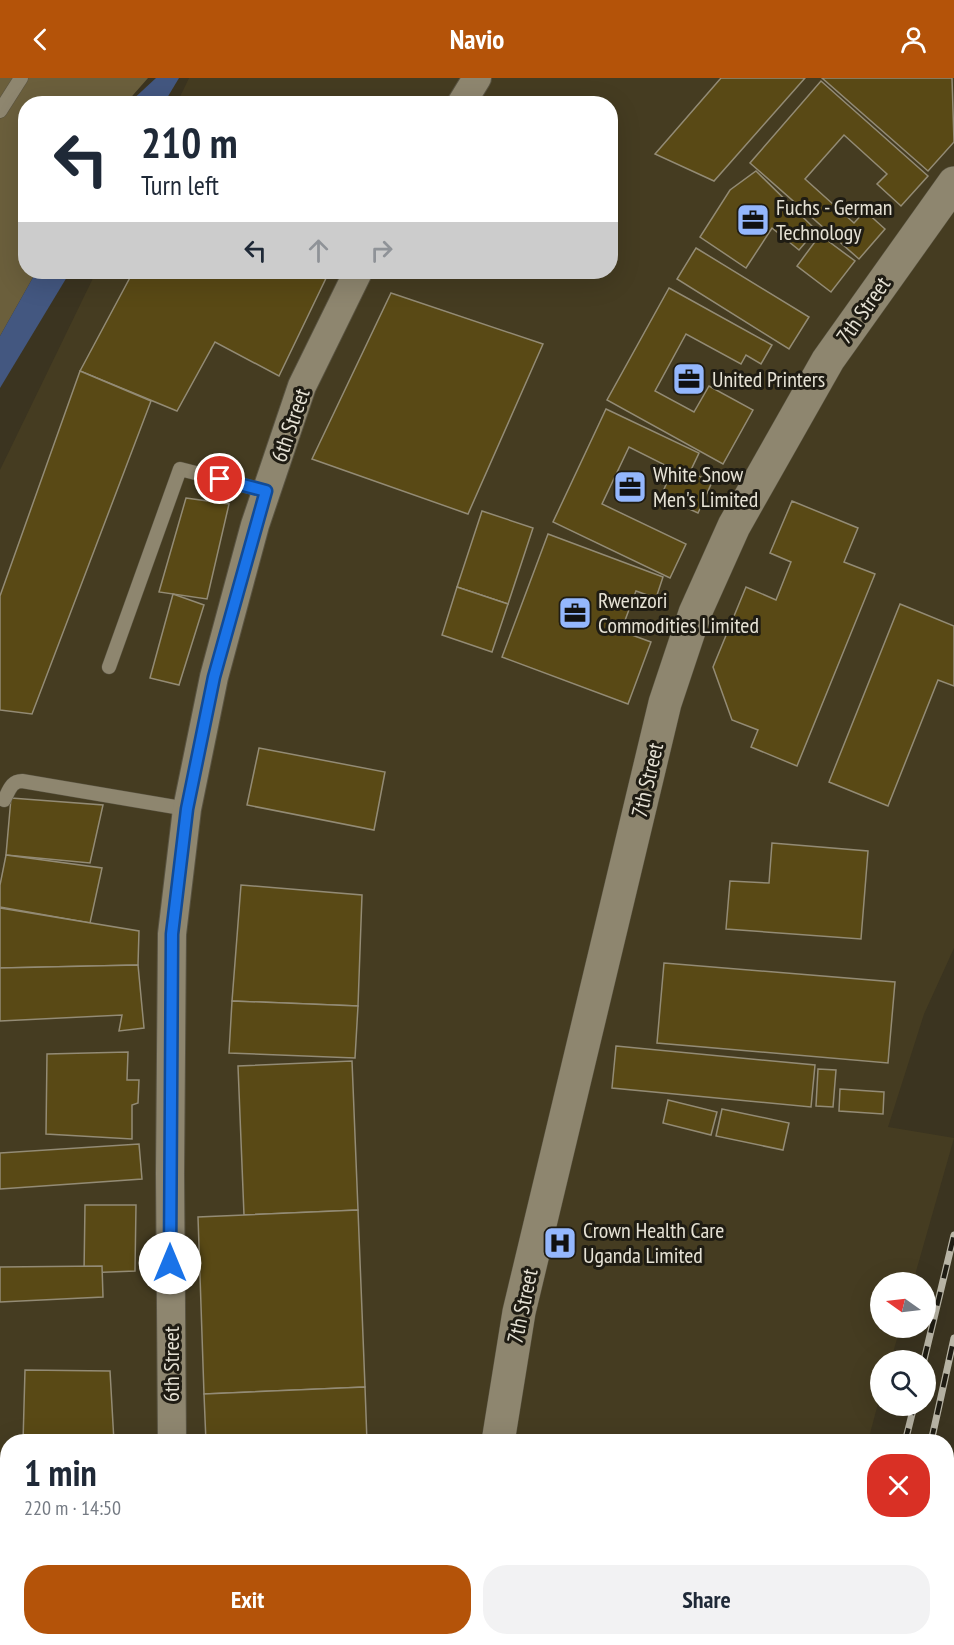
<!DOCTYPE html>
<meta charset="utf-8">
<style>
body{margin:0;font-family:"PT Sans Narrow",sans-serif;background:#f2f2f3;color:#1f2937;height:100vh;display:flex;flex-direction:column;font-size:22px;white-space:nowrap}
*{box-sizing:border-box;margin:0}
p{font-size:20px;color:#747a83}
.icon{flex:none;width:33px;height:33px;fill:none;stroke:currentColor;stroke-width:2;stroke-linecap:round;stroke-linejoin:round}
.map{position:relative;flex:1;overflow:hidden}
.sheet{position:absolute;left:0px;top:1356px;width:954px;height:212px;display:flex;flex-direction:column;background:#fff;border-radius:24px 24px 0 0;box-shadow:0 6px 24px #0002}
.sheet>*{flex:none}
.hud{position:absolute;left:18px;top:18px;width:600px;height:183px;border-radius:24px;box-shadow:0 6px 24px #0002;background:#fff;color:#1f2937;overflow:hidden}
.needle{width:39px;rotate:284deg}
.buttons{position:absolute;left:870px;top:1194px;display:grid;gap:12px}
.buttons a{display:grid;place-items:center;width:66px;height:66px;border-radius:50%;background:#fff;box-shadow:0 6px 24px #0002;font-size:30px}
.pin{position:absolute;display:grid;place-items:center;width:51px;height:51px;color:#fff;margin:-26px;border:3px solid #fff;border-radius:50%;box-shadow:0 2px 6px #0007}
.me{position:absolute;width:66px;margin:-33px;rotate:0deg;stroke-linejoin:round;filter:drop-shadow(0 0 4px #0008)}
.turn{display:flex;align-items:center;gap:21px;height:126px;padding:0 24px;font-size:27px}
.turn .icon{width:78px;height:78px;stroke-width:2.5}
.turn b{display:block;font-size:42px;line-height:51px}
.lanes{display:flex;align-items:center;height:57px;padding:0 24px;background:#0003;justify-content:center;gap:30px;direction:ltr}
.lanes .off{opacity:.35}
.round{display:grid;place-items:center;flex:none;width:63px;height:63px;border-radius:24px;background:#f2f2f3}
.head{display:flex;align-items:center;justify-content:space-between;height:102px;padding:0 24px}
h1{font-size:36px;font-weight:700;line-height:45px}
.action{display:flex;gap:12px;margin-top:auto;padding:12px 24px}
.action a{flex:1;height:69px;border-radius:24px;background:#b45309;color:#fff;font-size:24px;font-weight:700;line-height:69px;text-align:center}
.action a+a{background:#f2f2f3;color:#1f2937}
header{display:flex;justify-content:space-between;align-items:center;height:78px;padding:0 24px;background:#b45309;color:#fff;font-size:27px;font-weight:700}
.map>svg:first-child{display:block}
.built{fill:#453c21}
.green{fill:#6b5f3c}
.water{fill:#435780}
.building{fill:#594915;stroke:#938b75;stroke-width:1.5}
.lines{fill:none;stroke-linecap:round;stroke-linejoin:round}
.lane-casing{stroke:#595341;stroke-width:15}
.street-casing{stroke:#595341;stroke-width:30}
.secondary-casing{stroke:#595341;stroke-width:34}
.lane{stroke:#8e866f;stroke-width:14}
.street{stroke:#8e866f;stroke-width:28}
.secondary{stroke:#8e866f;stroke-width:33}
.rail-casing{stroke:#b9b5a6;stroke-width:7}
.rail{stroke:#1f1c13;stroke-width:4.5;stroke-dasharray:14;stroke-linecap:butt}
.route-casing{stroke:#114b97;stroke-width:15}
.route{stroke:#1a73e8;stroke-width:10}
.labels{text-anchor:middle;stroke-width:6;stroke-linejoin:round;paint-order:stroke}
.poi-label{font-size:22px;fill:#e6e2d5;stroke:#1f1c13;text-anchor:start}
.street-label{font-size:22px;fill:#e6e2d5;stroke:#1f1c13}
</style>
<header><svg class="icon" aria-label="back" viewBox="0 0 24 24"><path d="M15 5l-7 7 7 7"/></svg>Navio<svg class="icon" aria-label="person" viewBox="0 0 24 24"><circle cx="12" cy="8" r="4"/><path d="M4 21q1-7 8-7t8 7"/></svg></header>
<div class="map">
<svg width="954" height="1567" viewBox="0 0 954 1567">
<rect width="100%" height="100%" fill="#3b3420"/>
<polygon class="built" points="189,0 954,0 954,870 924,936 888,1049 954,1060 913,1204 880,1204 880,1250 900,1250 891,1282 880,1282 880,1318 868,1363 8,1364 8,1560 856,1560 856,1567 0,1567 0,392 96,194 610,194 610,26 177,25"/>
<polygon class="green" points="0,0 148,0 126,25 26,26 26,194 36,194 0,258"/>
<g class="water">
<polygon points="156,0 179,0 164,25 129,25"/>
<polygon points="36,194 70,194 0,310 0,258"/>
</g>
<g class="building">
<polygon points="721,0 805,0 714,103 655,76"/>
<polygon points="822,0 952,0 954,64 928,93"/>
<polygon points="821,3 928,98 901,128 877,106 887,96 844,57 805,101 854,145 865,133 885,151 859,181 750,85"/>
<polygon points="756,93 816,152 799,172 772,150 746,190 700,159 730,112"/>
<polygon points="820,157 855,183 831,214 797,188"/>
<polygon points="696,170 809,239 789,271 677,201"/>
<polygon points="133,194 329,194 279,298 215,264 177,333 80,293"/>
<polygon points="669,210 772,267 761,286 746,277 741,286 686,256 655,313 694,334 709,308 753,332 723,386 607,322"/>
<polygon points="391,215 543,266 468,436 312,381"/>
<polygon points="80,293 151,323 32,636 0,632 0,518"/>
<polygon points="606,331 699,375 690,394 712,404 698,435 661,418 673,391 629,369 602,426 686,466 670,500 553,444"/>
<polygon points="186,420 229,426 207,521 159,514"/>
<polygon points="792,423 858,450 844,484 875,496 797,688 751,669 758,652 732,642 713,589 746,509 776,522 791,484 770,475"/>
<polygon points="482,433 533,450 508,526 457,509"/>
<polygon points="548,456 663,499 656,520 636,513 621,553 651,564 628,626 502,579"/>
<polygon points="457,509 508,526 492,574 442,557"/>
<polygon points="173,516 204,527 179,607 150,600"/>
<polygon points="900,526 954,548 954,608 938,602 888,728 829,704"/>
<polygon points="259,670 385,694 374,752 247,727"/>
<polygon points="11,720 103,727 90,785 6,777"/>
<polygon points="772,765 868,773 861,861 726,851 730,803 769,805"/>
<polygon points="6,777 102,790 90,845 0,829 0,807"/>
<polygon points="241,807 362,817 358,928 232,923"/>
<polygon points="0,830 139,853 138,887 0,890"/>
<polygon points="664,885 895,904 888,985 657,965"/>
<polygon points="138,887 144,950 119,953 122,937 0,943 0,890"/>
<polygon points="232,923 358,928 355,980 229,975"/>
<polygon points="616,968 815,987 811,1029 612,1010"/>
<polygon points="128,974 127,1002 139,1002 138,1025 132,1027 132,1061 46,1056 47,976"/>
<polygon points="352,983 358,1132 244,1137 238,988"/>
<polygon points="818,991 836,992 833,1029 816,1028"/>
<polygon points="840,1011 884,1014 883,1036 839,1033"/>
<polygon points="668,1022 717,1034 711,1057 663,1045"/>
<polygon points="722,1031 789,1045 783,1072 716,1058"/>
<polygon points="139,1066 142,1101 0,1111 0,1075"/>
<polygon points="85,1127 136,1127 135,1193 84,1195"/>
<polygon points="358,1132 365,1309 204,1316 198,1139"/>
<polygon points="102,1188 103,1219 0,1224 0,1189"/>
<polygon points="25,1292 110,1293 114,1364 23,1364"/>
<polygon points="365,1309 367,1364 206,1364 204,1316"/>
<polygon points="0,1469 8,1469 8,1533 0,1534"/>
<rect x="255" y="1560" width="119" height="7"/>
<rect x="386" y="1560" width="19" height="7"/>
</g>
<g class="lines">
<g class="lane-casing">
<g id="lane">
<polyline points="0,33 21,0"/>
<polyline points="109,589 180,391 266,413"/>
<path d="M 4,722 C 9,713 11,703 22,703 L 187,731"/>
</g>
</g>
<g class="street-casing">
<g id="street">
<polyline points="461,26 477,0"/>
<polyline points="172,1364 170,1096 172,856 187,731 214,599 255,447 302,308 358,194"/>
<polyline points="178,1560 178,1567"/>
</g>
</g>
<g class="secondary-casing">
<g id="secondary">
<polyline points="498,1364 519,1234 665,625 695,535 734,448 828,282 954,105"/>
<polyline points="490,1560 490,1567"/>
</g>
</g>
<use href="#lane" class="lane"/>
<use href="#street" class="street"/>
<use href="#secondary" class="secondary"/>
<g class="rail-casing">
<g id="rail">
<polyline points="924,1282 954,1157"/>
<polyline points="905,1364 914,1328"/>
<polyline points="931,1364 954,1260"/>
<polyline points="793,1560 793,1567"/>
<polyline points="811,1560 811,1567"/>
<polyline points="868,1567 868,1560"/>
<polyline points="893,1567 893,1560"/>
</g>
</g>
<use href="#rail" class="rail"/>
</g>
<g class="lines">
<g class="route-casing">
<polyline id="route" points="170,1185 172,856 187,731 214,599 266,413 220,401"/>
</g>
<use href="#route" class="route"/>
</g>
<defs>
<g id="office-square" transform="scale(1.725)"><rect x="-9" y="-9" width="18" height="18" rx="4" fill="#94b7fd" stroke="#1f1c13"/><path d="M-6-3h4V-5.5h4V-3h4V5H-6ZM-1-4.5V-3h2v-1.5ZM-6 0V1H6V0Z" fill="#111"/></g>
<g id="hospital-square" transform="scale(1.725)"><rect x="-9" y="-9" width="18" height="18" rx="4" fill="#94b7fd" stroke="#1f1c13"/><path d="M-5-5h3v3.5h4V-5h3V5h-3V1.5h-4V5h-3Z" fill="#111"/></g>
</defs>
<g fill-rule="evenodd">
<use href="#office-square" x="753" y="142"/>
<use href="#office-square" x="689" y="301"/>
<use href="#office-square" x="630" y="409"/>
<use href="#office-square" x="575" y="535"/>
<use href="#hospital-square" x="560" y="1165"/>
</g>
<g class="labels">
<g class="poi-label">
<text x="776" y="137">Fuchs - German<tspan x="776" dy="25">Technology</tspan></text>
<text x="712" y="309">United Printers</text>
<text x="653" y="404">White Snow<tspan x="653" dy="25">Men's Limited</tspan></text>
<text x="598" y="530">Rwenzori<tspan x="598" dy="25">Commodities Limited</tspan></text>
<text x="583" y="1160">Crown Health Care<tspan x="583" dy="25">Uganda Limited</tspan></text>
</g>
<g class="street-label">
<text transform="translate(863 232) rotate(-55)" y="8">7th Street</text>
<text transform="translate(290 347) rotate(-71)" y="8">6th Street</text>
<text transform="translate(647 702) rotate(-77)" y="8">7th Street</text>
<text transform="translate(522 1228) rotate(-78)" y="8">7th Street</text>
<text transform="translate(171 1286) rotate(-90)" y="8">6th Street</text>
</g>
</g>
</svg>
<div class="buttons">
<a><svg class="needle" viewBox="-14 -14 28 28"><path d="M0-13l5 13h-10z" fill="#e53935"/><path d="M0 13l5-13h-10z" fill="#747a83"/></svg></a>
<a><svg class="icon" aria-label="search" viewBox="0 0 24 24"><circle cx="10" cy="10" r="6"/><path d="M15 15l6 6"/></svg></a>
</div>
<div class="pin" style="left:220px;top:401px;background:#d93025"><svg class="icon" aria-label="arrive" viewBox="0 0 24 24"><path d="M6 21V4h12l-3 4 3 4H6"/></svg></div>
<svg class="me" style="left:170px;top:1185px" viewBox="-20 -20 40 40"><circle r="19" fill="#fff"/><path d="M0-13L10 11 0 6-10 11z" fill="#1a73e8"/></svg>
<div class="hud">
<div class="turn"><svg class="icon" aria-label="left" viewBox="0 0 24 24"><path d="M17 20v-9H6M10 6l-5 5 5 5"/></svg><div><b>210 m</b>Turn left</div></div>
<div class="lanes"><svg class="icon" aria-label="left" viewBox="0 0 24 24"><path d="M17 20v-9H6M10 6l-5 5 5 5"/></svg><svg class="icon off" aria-label="ahead" viewBox="0 0 24 24"><path d="M12 20V5M6 11l6-6 6 6"/></svg><svg class="icon off" aria-label="right" viewBox="0 0 24 24"><path d="M7 20v-9h11M14 6l5 5-5 5"/></svg></div>
</div>
<section class="sheet">
<div class="head"><div><h1>1 min</h1><p>220 m · 14:50</p></div><a class="round" style="background:#d93025;color:#fff"><svg class="icon" aria-label="close" viewBox="0 0 24 24"><path d="M6 6l12 12M18 6L6 18"/></svg></a></div>
<div class="action"><a>Exit</a><a>Share</a></div>
</section>
</div>
